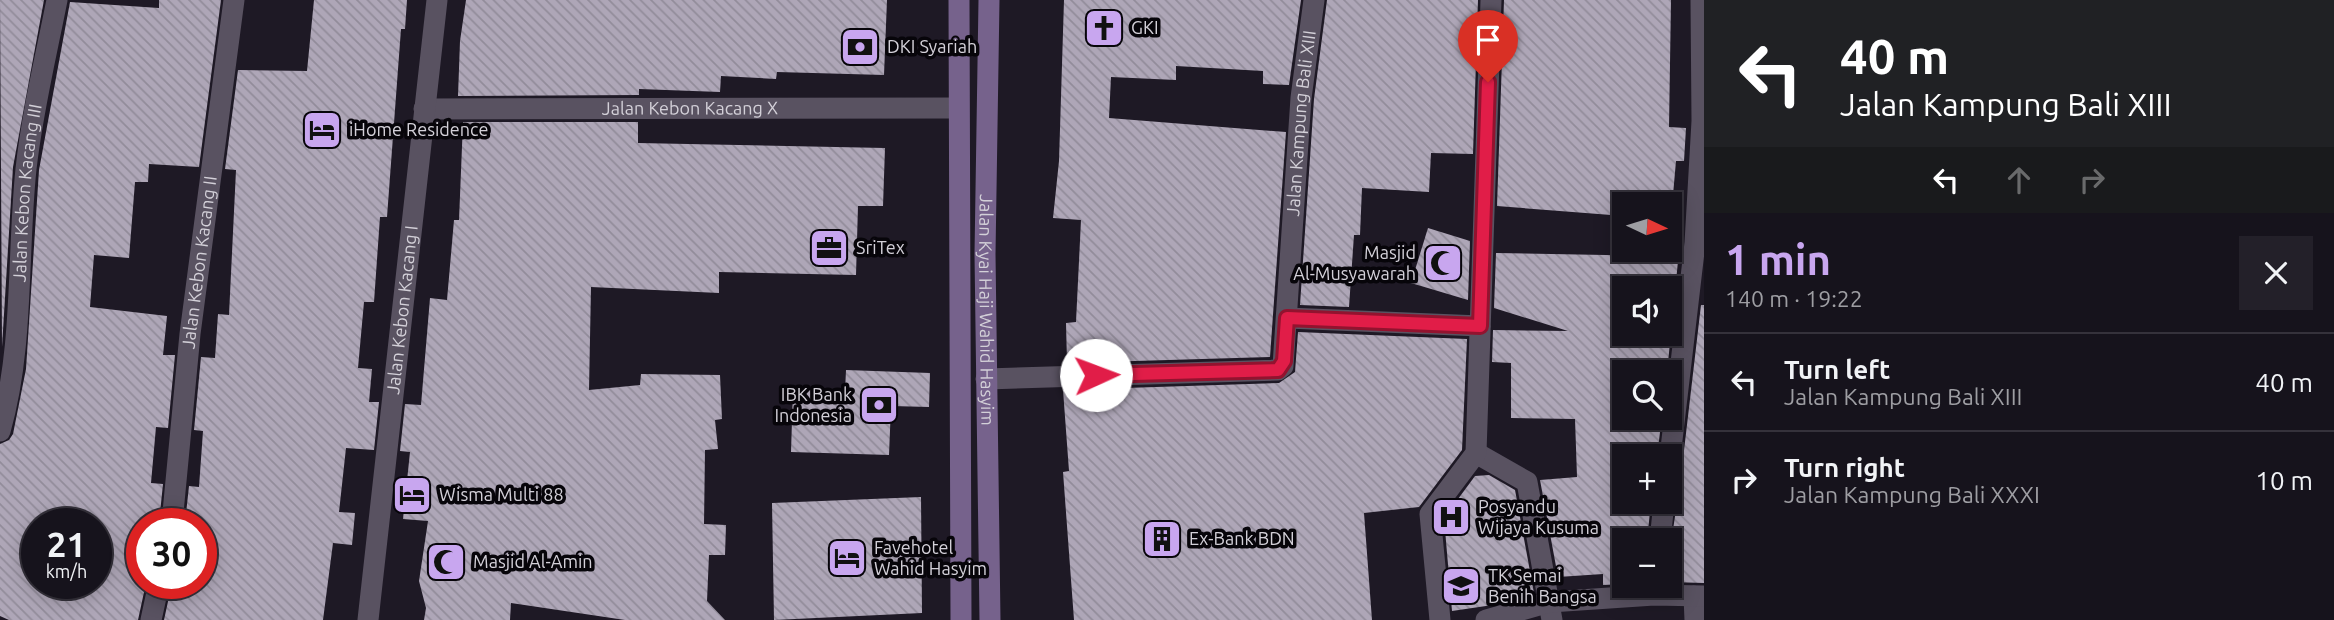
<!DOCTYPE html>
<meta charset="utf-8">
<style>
body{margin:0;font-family:Ubuntu,sans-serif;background:#232029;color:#f1f3f6;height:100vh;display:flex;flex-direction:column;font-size:26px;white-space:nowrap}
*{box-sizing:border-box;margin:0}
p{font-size:23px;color:#9e9ea3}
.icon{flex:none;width:38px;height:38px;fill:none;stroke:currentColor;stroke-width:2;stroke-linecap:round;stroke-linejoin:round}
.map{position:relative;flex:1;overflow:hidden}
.panel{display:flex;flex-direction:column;background:#16131c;width:630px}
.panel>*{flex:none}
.guide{background:#202124;color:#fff;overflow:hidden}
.needle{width:46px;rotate:94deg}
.buttons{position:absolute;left:1612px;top:192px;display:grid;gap:14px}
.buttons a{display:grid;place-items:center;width:70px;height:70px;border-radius:0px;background:#16131c;box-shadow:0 4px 18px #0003,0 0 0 2px #35323b;font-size:35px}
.speed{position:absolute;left:21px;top:508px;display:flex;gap:14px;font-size:35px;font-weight:700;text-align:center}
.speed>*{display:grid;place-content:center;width:91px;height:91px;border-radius:50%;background:#16131c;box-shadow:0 4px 18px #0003,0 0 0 2px #35323b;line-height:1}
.speed small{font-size:18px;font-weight:400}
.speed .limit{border:10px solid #d22;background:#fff;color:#111}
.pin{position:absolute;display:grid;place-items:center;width:60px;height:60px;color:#fff;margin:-72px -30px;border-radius:50% 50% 50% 0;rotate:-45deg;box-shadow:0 0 7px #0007}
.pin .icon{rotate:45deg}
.me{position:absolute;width:77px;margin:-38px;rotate:88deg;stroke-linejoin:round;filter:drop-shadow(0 0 5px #0008)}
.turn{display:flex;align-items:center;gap:24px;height:147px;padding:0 21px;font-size:32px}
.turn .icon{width:91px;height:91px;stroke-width:2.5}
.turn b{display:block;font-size:49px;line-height:60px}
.lanes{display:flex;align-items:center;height:66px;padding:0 21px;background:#0003;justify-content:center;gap:35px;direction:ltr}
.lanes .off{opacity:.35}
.round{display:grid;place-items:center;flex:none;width:74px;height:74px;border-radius:0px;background:#232029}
.headline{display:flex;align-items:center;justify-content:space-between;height:119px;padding:0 21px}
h1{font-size:42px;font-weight:600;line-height:52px;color:#c8a6ef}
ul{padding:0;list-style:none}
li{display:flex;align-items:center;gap:21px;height:98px;padding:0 21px;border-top:2px solid #35323b}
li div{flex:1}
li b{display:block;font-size:26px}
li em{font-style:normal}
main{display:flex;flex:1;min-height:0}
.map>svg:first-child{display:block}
.building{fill:url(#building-back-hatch);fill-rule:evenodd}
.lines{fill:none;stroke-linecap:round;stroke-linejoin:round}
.street{stroke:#595261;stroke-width:21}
.secondary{stroke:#76628c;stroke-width:21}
.route-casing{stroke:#92132f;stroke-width:18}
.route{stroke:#e11d48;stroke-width:12}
.labels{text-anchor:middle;stroke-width:7;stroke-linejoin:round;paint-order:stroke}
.poi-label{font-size:18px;fill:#d3d0d8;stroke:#07050a;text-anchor:start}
.street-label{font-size:18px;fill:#d3d0d8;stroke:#07050a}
</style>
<main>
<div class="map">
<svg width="1704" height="620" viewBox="0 0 1704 620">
<defs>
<pattern id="building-back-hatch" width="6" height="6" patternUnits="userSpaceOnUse" patternTransform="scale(1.75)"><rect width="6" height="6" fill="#aea6b7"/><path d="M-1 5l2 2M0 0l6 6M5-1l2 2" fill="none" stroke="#928c9a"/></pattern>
</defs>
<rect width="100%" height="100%" fill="#1e1925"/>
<g class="building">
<polygon points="0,0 44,0 13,167 2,347"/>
<path d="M 159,0 L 221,0 L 199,167 L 149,164 L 148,182 L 135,182 L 129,258 L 94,255 L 90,307 L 167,316 L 163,355 L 175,355 L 168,428 L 156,427 L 151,483 L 163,484 L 159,523 L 142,523 L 142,583 L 146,583 L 138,620 L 9,620 L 0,616 L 0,444 L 9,440 L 13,434 L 26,369 L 39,170 L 70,2 L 159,8 ZM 37,523 L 96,523 L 96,583 L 37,583 Z"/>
<polygon points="314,0 407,0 405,29 401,29 387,217 380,217 374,302 364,302 358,368 372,369 369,402 379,402 374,450 346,448 339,512 355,513 352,545 333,543 323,620 164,620 172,583 201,583 201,523 185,523 189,486 199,487 203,431 194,430 201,357 215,358 218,314 229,315 236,170 225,169 238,70 307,71"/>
<polygon points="466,0 887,0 884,75 777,72 776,79 721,76 720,92 639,89 639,95 458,96 460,41"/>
<polygon points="1064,0 1301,0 1289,85 1263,84 1263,71 1176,66 1176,80 1111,77 1109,118 1286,132 1270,357 1067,363 1066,323 1076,322 1081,220 1053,218 1059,161"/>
<polygon points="1327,0 1478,0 1473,154 1431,153 1429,192 1362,188 1360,235 1354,235 1349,307 1300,305 1314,99"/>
<polygon points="1504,0 1671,0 1669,127 1686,128 1684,161 1676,161 1673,195 1665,194 1664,205 1624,205 1624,216 1497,206"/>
<polygon points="463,122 638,122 638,143 885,148 883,206 858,206 856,275 719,272 719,293 591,287 589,390 640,385 641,374 720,375 722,419 715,420 718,449 705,450 704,524 726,525 725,555 709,555 707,601 725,620 625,620 511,603 510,620 424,620 426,608 419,581 428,521 403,519 410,452 400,451 405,404 421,405 430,298 447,300 454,220 459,220"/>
<polygon points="1428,228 1470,241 1468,300 1411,283"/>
<path d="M 1496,253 L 1660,256 L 1660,260 L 1678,261 L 1667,373 L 1623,373 L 1621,420 L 1661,424 L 1657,457 L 1624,457 L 1624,502 L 1651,502 L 1647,541 L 1624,541 L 1624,584 L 1603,585 L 1603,574 L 1558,577 L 1540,480 L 1577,477 L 1575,419 L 1511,418 L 1511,363 L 1492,362 L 1493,330 L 1568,331 L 1494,308 ZM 1624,289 L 1670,289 L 1670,334 L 1624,334 Z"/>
<polygon points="1701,305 1704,305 1704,583 1670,582 1670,550 1677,503 1670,490 1670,470 1680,465 1683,459"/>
<polygon points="1298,332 1467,339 1462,450 1419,507 1364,513 1372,620 1074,620 1063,472 1069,471 1063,390 1279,383 1295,372"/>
<polygon points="846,370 930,373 929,407 891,406 889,455 791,452 793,389 845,392"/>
<polygon points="1489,475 1515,490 1534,593 1486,606 1452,611 1444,518 1475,476"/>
<polygon points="921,497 922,613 774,620 772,503"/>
</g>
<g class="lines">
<g class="street">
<path id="s1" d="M 424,109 L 958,108"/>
<polyline points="1287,318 1480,326"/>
<path id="s2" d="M 986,379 L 1278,370 L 1283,366 L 1301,98 L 1314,0"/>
<path id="s3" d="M 0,431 C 24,347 17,255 26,169 C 32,113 46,56 57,0"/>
<polyline points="1476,453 1527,482 1552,620"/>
<polyline points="1670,457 1695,243 1702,121 1701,0"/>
<path id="s4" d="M 172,523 L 190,334 L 234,0"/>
<polyline points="1660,541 1664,502"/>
<polyline points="1694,596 1695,620"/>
<polyline points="151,620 159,583"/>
<path id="s5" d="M 368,620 L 437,0"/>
<polyline points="1440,620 1430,514 1476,453 1491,0"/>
<polyline points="1486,620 1550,602 1654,595 1704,596"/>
</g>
<g class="secondary">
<polyline points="959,0 961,620"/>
<path id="s6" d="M 989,0 L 985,254 L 990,620"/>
</g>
</g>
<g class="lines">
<g class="route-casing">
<polyline id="route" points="1096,375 1278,370 1284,361 1287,318 1480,326 1488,82"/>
</g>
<use href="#route" class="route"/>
</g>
<defs>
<g id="church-square" transform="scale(2.0125)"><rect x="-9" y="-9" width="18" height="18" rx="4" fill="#c8a6ef" stroke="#07050a"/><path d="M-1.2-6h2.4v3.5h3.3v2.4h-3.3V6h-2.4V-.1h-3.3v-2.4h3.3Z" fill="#111"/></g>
<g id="bank-square" transform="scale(2.0125)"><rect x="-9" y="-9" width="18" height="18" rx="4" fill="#c8a6ef" stroke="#07050a"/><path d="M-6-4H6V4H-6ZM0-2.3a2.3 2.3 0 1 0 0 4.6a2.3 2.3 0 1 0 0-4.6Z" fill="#111"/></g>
<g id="hotel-square" transform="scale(2.0125)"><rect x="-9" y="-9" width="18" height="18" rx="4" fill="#c8a6ef" stroke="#07050a"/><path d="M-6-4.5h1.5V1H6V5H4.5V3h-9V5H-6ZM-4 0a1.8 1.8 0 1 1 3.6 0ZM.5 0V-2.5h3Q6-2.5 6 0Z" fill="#111"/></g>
<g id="office-square" transform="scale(2.0125)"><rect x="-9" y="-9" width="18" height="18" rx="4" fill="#c8a6ef" stroke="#07050a"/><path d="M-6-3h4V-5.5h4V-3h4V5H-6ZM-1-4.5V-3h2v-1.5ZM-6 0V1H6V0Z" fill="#111"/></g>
<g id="mosque-square" transform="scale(2.0125)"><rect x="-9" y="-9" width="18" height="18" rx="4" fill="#c8a6ef" stroke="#07050a"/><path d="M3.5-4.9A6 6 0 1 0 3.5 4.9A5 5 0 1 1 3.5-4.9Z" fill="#111"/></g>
<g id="hospital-square" transform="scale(2.0125)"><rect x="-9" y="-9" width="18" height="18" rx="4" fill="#c8a6ef" stroke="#07050a"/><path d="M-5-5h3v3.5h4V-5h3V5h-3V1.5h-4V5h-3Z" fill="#111"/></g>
<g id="building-square" transform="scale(2.0125)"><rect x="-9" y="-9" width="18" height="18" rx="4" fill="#c8a6ef" stroke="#07050a"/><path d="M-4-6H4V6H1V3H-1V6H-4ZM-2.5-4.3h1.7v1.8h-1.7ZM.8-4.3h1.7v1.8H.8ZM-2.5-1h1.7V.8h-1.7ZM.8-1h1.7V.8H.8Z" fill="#111"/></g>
<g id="school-square" transform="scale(2.0125)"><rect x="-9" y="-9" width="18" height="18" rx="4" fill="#c8a6ef" stroke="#07050a"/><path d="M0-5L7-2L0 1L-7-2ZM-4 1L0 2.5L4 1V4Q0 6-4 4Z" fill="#111"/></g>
</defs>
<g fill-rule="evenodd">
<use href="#church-square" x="1104" y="28"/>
<use href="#bank-square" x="860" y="47"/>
<use href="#hotel-square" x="322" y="130"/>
<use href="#office-square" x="829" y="248"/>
<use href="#mosque-square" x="1443" y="263"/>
<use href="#bank-square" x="879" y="405"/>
<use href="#hotel-square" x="412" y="495"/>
<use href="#hospital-square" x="1451" y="517"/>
<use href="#building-square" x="1162" y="539"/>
<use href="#hotel-square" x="847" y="558"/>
<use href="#mosque-square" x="446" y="562"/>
<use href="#school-square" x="1461" y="586"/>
</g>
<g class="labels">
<g class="poi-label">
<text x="1131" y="34">GKI</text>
<text x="887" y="53">DKI Syariah</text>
<text x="349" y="136">iHome Residence</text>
<text x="856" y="254">SriTex</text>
<text x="1416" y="259" text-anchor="end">Masjid<tspan x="1416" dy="21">Al-Musyawarah</tspan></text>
<text x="852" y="401" text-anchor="end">IBK Bank<tspan x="852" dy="21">Indonesia</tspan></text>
<text x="439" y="501">Wisma Multi 88</text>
<text x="1478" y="513">Posyandu<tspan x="1478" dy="21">Wijaya Kusuma</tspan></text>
<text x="1189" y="545">Ex-Bank BDN</text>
<text x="874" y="554">Favehotel<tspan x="874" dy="21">Wahid Hasyim</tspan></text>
<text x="473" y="568">Masjid Al-Amin</text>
<text x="1488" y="582">TK Semai<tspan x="1488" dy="21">Benih Bangsa</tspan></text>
</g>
<g class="street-label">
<text dy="6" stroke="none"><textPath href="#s1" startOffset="266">Jalan Kebon Kacang X</textPath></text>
<text dy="6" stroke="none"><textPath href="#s2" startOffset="542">Jalan Kampung Bali XIII</textPath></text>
<text dy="6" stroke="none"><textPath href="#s3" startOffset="240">Jalan Kebon Kacang III</textPath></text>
<text dy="6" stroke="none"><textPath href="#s4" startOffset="262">Jalan Kebon Kacang II</textPath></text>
<text dy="6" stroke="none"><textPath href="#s5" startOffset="312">Jalan Kebon Kacang I</textPath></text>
<text dy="6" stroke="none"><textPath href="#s6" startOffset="310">Jalan Kyai Haji Wahid Hasyim</textPath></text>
</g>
</g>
</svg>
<div class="buttons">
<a><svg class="needle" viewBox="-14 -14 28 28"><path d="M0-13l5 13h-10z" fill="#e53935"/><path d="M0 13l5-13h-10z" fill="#9e9ea3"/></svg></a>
<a><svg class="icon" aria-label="sound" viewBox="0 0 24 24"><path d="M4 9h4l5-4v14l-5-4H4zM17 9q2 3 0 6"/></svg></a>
<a><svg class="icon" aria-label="search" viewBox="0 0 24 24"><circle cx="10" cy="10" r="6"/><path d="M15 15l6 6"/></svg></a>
<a>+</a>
<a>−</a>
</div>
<div class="speed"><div>21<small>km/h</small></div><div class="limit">30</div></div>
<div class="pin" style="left:1488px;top:82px;background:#d93025"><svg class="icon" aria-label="arrive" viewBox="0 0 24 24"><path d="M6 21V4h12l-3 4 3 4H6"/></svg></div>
<svg class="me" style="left:1096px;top:375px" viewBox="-20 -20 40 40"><circle r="19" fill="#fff"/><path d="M0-13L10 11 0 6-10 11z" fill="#e11d48"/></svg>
</div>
<section class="panel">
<div class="guide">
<div class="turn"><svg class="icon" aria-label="left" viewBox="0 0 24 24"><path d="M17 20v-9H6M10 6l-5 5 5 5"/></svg><div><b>40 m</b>Jalan Kampung Bali XIII</div></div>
<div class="lanes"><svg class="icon" aria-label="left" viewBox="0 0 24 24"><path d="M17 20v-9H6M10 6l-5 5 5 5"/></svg><svg class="icon off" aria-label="ahead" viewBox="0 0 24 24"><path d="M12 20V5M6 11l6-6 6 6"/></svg><svg class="icon off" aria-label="right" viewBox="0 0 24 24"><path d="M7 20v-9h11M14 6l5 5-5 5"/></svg></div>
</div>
<div class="headline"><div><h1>1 min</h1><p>140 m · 19:22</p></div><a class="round"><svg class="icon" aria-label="close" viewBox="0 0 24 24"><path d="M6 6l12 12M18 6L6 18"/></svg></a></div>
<ul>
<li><svg class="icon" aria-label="left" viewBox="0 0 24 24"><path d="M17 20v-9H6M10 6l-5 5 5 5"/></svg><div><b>Turn left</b><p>Jalan Kampung Bali XIII</p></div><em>40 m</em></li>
<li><svg class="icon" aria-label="right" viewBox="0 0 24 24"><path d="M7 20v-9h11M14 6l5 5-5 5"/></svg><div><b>Turn right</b><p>Jalan Kampung Bali XXXI</p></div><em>10 m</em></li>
</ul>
</section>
</main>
